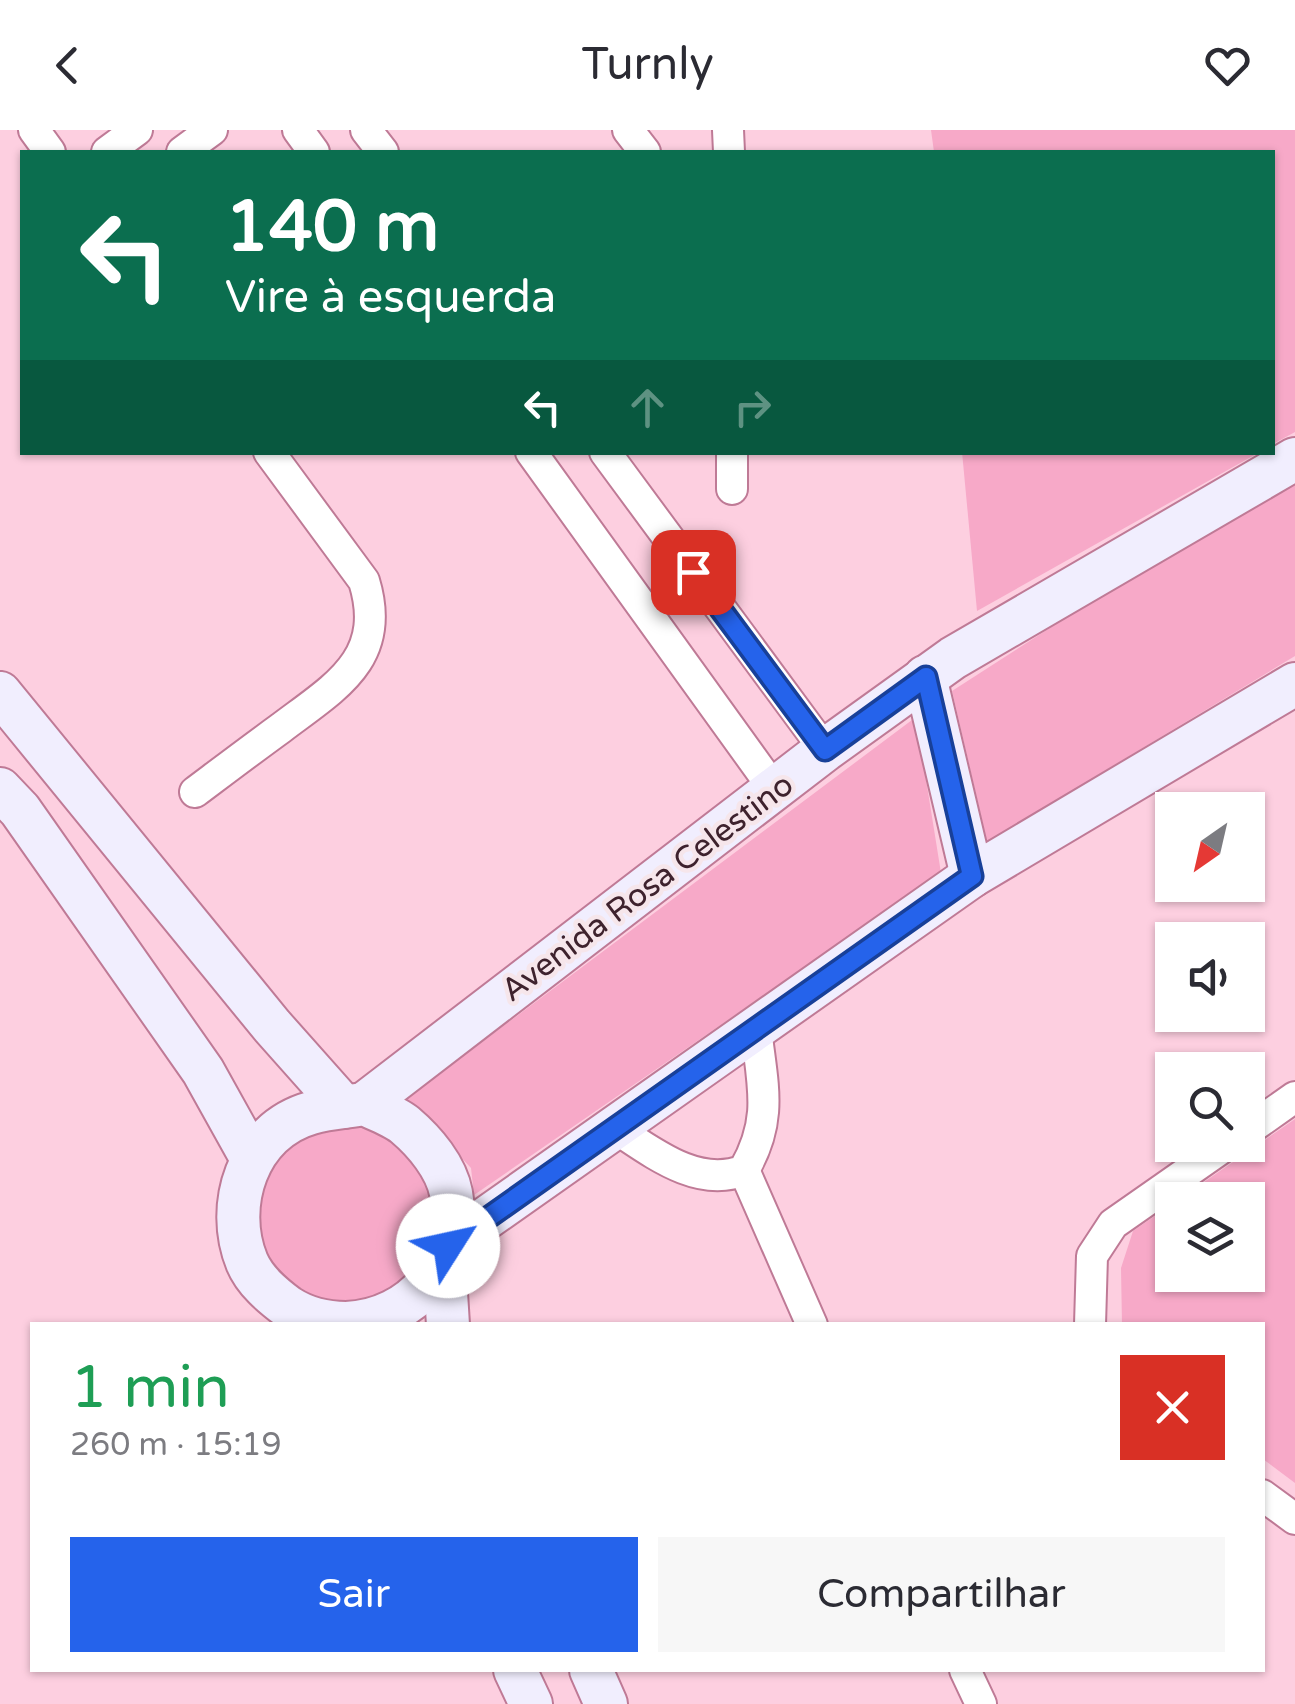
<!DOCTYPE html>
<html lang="pt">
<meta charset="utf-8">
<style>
body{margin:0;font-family:"Varela Round",sans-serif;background:#f7f7f7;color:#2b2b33;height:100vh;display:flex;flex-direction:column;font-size:38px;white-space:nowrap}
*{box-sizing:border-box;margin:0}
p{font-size:32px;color:#7c7c81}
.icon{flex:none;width:55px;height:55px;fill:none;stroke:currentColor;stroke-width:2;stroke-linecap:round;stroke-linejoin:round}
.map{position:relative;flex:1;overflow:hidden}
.panel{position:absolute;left:30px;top:1192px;width:1235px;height:350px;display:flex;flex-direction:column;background:#fff;border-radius:0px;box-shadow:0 2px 8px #0004}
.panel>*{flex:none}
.banner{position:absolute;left:20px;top:20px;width:1255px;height:305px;border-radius:0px;box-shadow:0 2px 8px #0004;background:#0b6e4f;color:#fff;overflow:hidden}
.needle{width:65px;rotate:214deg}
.tools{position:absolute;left:1155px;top:662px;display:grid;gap:20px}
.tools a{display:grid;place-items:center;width:110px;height:110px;border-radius:0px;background:#fff;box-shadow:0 2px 8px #0004;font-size:50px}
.pin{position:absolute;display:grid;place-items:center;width:85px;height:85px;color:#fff;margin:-42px;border-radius:20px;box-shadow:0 5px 15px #0006}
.me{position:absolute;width:110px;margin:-55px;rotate:55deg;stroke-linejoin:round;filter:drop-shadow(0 0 8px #0008)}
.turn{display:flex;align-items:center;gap:35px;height:210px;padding:0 40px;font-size:45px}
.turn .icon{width:130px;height:130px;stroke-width:2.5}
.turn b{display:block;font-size:70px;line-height:85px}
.lanes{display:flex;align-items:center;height:95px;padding:0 40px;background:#0003;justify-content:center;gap:50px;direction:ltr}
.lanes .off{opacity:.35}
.round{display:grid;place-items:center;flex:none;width:105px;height:105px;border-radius:0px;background:#f7f7f7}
.head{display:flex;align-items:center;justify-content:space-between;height:170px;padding:0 40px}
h1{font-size:60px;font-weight:600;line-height:75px;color:#1e9e55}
.action{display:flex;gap:20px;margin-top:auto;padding:20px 40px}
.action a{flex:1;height:115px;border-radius:0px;background:#2563eb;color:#fff;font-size:40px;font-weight:600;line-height:115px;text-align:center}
.action a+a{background:#f7f7f7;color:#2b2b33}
header{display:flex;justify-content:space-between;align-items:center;height:130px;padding:0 40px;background:#fff;font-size:45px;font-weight:600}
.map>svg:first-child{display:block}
.green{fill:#f7a9c8}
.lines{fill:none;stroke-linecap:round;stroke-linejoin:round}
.street-casing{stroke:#bf7a96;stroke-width:34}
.secondary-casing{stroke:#bf7a96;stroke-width:46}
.street{stroke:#fff;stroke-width:30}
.secondary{stroke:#f1eefe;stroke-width:42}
.route-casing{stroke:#184099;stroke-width:25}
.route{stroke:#2563eb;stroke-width:18}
.labels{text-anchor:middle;stroke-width:9;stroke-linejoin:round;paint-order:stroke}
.street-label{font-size:32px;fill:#3e222d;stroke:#f6e6eb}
</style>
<header><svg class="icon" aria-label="back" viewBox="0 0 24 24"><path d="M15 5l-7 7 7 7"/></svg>Turnly<svg class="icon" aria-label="heart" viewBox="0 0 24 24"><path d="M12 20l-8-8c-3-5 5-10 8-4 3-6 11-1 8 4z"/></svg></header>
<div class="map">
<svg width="1295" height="1574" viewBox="0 0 1295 1574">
<rect width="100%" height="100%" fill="#fdcfe0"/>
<g class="green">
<polygon points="931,0 1295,0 1295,302 1273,314 1272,22 934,22"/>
<polygon points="962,322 1258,322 1258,323 977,481"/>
<polygon points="1295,353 1295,526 987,712 952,561 1143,438"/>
<polygon points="916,587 941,743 474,1065 471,1038 406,969"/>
<polygon points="1295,989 1295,1353 1263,1329 1262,1195 1122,1195 1121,1138 1133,1101 1172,1074 1172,1145 1248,1145 1248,1070 1178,1070"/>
<polygon points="311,995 374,995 424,1035 437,1093 413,1147 361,1177 302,1169 259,1127 250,1065 262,1035"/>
</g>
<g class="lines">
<g class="street-casing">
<g id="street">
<polyline points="34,0 50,22"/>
<polyline points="298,0 314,22"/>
<polyline points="366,0 383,22"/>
<polyline points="628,0 645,22"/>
<polyline points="728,0 729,22"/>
<polyline points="107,22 137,0"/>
<polyline points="182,22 212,0"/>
<polyline points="531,322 774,659"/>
<polyline points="605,322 825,620"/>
<polyline points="732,322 732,359"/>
<path d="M 195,662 C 223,641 252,619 281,598 C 335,557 388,529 364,451 L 269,322"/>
<path d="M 615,998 C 652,1022 698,1059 744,1040 C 774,988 762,954 756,898"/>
<polyline points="1248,1000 1295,967"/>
<polyline points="744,1040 812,1195"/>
<polyline points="1090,1195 1092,1126 1113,1094 1226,1015"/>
<polyline points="1262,1365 1295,1389"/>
<polyline points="965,1540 981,1574"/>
</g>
</g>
<g class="secondary-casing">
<g id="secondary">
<polyline points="925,547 972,746"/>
<polyline points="0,563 272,896 344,977"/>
<polyline points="0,659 20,680 203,941 252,1029"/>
<polyline points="364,974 825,620 953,528 1295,329"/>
<path d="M 364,974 C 377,980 394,986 405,995 C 425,1012 446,1037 451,1063 C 464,1131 413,1191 346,1193 C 326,1193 305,1188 288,1177 C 272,1165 255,1151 247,1132 C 224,1076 247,1001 311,983 C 328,978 347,977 364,974 Z"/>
<polyline points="448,1115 972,746 1295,554"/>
<polyline points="444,1130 448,1195"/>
<polyline points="515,1540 531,1574"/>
<polyline points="591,1540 606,1574"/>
</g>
</g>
<use href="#street" class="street"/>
<use href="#secondary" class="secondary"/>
</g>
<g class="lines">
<g class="route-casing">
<polyline id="route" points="448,1116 972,746 926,547 825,620 693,442"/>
</g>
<use href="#route" class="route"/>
</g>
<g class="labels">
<g class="street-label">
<text transform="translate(647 757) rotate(-37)" y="11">Avenida Rosa Celestino</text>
</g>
</g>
</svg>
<div class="tools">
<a><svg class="needle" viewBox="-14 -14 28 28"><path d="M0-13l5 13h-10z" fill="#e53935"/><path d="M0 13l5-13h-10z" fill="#7c7c81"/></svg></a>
<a><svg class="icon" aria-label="sound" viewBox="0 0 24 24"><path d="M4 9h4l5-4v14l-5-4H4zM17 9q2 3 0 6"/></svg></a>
<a><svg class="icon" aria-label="search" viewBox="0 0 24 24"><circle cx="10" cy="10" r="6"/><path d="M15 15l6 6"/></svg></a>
<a><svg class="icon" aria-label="layers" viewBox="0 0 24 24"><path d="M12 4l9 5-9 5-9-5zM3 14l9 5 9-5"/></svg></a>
</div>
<div class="pin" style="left:693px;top:442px;background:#d93025"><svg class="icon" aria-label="arrive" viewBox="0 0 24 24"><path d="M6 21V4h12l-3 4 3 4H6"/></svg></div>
<svg class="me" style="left:448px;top:1116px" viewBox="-20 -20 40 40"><circle r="19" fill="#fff"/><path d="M0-13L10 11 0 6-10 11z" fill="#2563eb"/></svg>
<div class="banner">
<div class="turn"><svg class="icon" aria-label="left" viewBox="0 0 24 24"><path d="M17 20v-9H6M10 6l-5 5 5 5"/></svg><div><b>140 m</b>Vire à esquerda</div></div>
<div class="lanes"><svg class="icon" aria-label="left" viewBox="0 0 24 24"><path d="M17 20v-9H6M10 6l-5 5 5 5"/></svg><svg class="icon off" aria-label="ahead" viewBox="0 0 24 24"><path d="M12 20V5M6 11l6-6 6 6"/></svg><svg class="icon off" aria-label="right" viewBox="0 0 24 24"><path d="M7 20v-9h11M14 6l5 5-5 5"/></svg></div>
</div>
<section class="panel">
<div class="head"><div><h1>1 min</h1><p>260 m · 15:19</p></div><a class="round" style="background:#d93025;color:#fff"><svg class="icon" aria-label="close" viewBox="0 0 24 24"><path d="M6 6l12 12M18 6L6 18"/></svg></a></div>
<div class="action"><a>Sair</a><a>Compartilhar</a></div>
</section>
</div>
